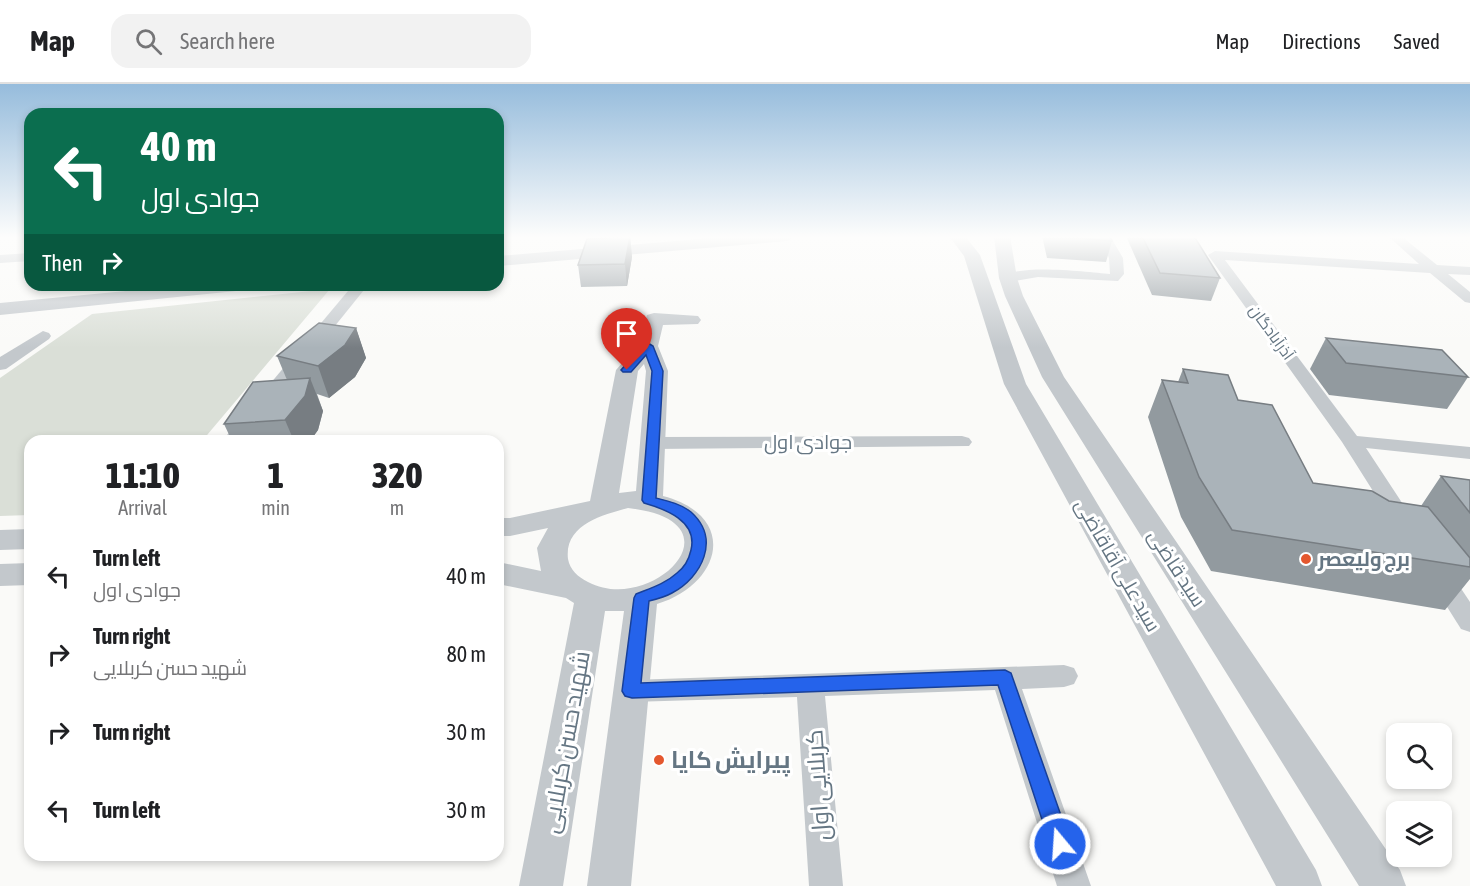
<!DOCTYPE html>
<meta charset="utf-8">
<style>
body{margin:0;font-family:"Asap Condensed",Cairo,sans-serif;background:#f2f2f2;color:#202124;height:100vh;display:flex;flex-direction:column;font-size:22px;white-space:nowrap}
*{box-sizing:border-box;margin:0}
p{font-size:20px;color:#757577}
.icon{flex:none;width:33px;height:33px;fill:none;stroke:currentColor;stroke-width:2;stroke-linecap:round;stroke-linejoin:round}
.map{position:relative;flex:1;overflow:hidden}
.drawer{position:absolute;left:24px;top:351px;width:480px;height:426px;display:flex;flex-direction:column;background:#fff;border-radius:18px;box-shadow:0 3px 9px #0003}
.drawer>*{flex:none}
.top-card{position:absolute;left:24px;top:24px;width:480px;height:183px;border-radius:18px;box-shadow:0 3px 9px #0003;background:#0b6e4f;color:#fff;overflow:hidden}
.tools{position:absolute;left:1386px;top:639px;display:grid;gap:12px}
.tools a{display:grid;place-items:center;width:66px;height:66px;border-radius:12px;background:#fff;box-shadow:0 3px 9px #0003;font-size:30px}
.pin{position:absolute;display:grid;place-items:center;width:51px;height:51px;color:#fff;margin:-62px -26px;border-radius:50% 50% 50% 0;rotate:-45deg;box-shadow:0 0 6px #0007}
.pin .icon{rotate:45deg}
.me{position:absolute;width:66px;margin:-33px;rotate:342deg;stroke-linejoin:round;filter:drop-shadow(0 0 4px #0008)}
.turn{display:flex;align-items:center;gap:21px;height:126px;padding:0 18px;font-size:27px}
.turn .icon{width:78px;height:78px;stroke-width:2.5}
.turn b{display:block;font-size:42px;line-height:51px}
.then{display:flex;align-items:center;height:57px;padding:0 18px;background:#0003;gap:12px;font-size:22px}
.eta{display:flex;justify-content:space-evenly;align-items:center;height:102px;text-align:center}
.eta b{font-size:36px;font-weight:800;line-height:42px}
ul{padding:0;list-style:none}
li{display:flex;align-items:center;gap:18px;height:78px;padding:0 18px}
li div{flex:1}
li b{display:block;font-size:22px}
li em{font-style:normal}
header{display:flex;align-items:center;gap:36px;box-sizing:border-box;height:84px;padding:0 30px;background:#fff;border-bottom:2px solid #e0e0e0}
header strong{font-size:28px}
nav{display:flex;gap:33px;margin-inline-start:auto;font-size:21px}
.search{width:420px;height:54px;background:#f2f2f2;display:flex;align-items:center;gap:15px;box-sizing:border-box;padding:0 21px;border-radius:18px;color:#757577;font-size:22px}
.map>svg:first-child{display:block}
.green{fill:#dadfd7}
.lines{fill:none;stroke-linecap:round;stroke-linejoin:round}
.minor{fill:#c3c8cc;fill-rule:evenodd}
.tertiary{fill:#c3c8cc;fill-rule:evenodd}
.wall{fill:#929a9f}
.shaded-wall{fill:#777d82}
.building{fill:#aab3b9;stroke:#777d82;stroke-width:1.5}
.route{fill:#2563eb;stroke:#184099;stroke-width:1.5}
.poi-dot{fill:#e4572e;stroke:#fff;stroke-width:2}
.labels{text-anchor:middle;stroke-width:6;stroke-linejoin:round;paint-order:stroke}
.far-street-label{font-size:16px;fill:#657683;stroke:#fff}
.street-label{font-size:20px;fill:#657683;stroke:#fff}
.poi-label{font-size:20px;font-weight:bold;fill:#657683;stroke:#fff;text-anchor:start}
.near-street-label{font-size:24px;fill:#657683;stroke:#fff}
.near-poi-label{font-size:24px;font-weight:bold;fill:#657683;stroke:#fff;text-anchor:start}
</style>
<header>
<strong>Map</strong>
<div class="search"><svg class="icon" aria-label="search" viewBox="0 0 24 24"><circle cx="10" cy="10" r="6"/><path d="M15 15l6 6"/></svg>Search here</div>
<nav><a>Map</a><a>Directions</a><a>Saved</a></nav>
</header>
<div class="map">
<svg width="1470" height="802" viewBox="0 0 1470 802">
<rect width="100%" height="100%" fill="#fafaf8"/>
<polygon class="green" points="330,205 202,357 30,357 30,431 0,432 0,294 92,230"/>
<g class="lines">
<g class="minor">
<path d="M 1098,152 L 1110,152 L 1123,174 L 1124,190 L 1118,197 L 1038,193 L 1008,198 L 1001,194 C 1016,179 1087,188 1110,190 L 1109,174 Z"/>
<polygon points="1388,152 1401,152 1437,181 1470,183 1470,191 1448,190 1470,208 1470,219 1465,218 1430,189 1225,176 1357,352 1470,363 1470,375 1366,364 1416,440 1413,445 1405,447 1397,445 1342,358 1208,171 1215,167 1419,180"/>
<polygon points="30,169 30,177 0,179 0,171"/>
<polygon points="353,201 368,201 242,357 222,357"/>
<polygon points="43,247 49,249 51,252 49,255 6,285 0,286 0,273"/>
<polygon points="962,352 969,354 972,358 969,362 653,365 646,363 643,359 646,355 653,353"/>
<polygon points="1439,483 1448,485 1470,518 1470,548 1461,545 1427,491 1430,485"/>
<polygon points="1064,581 1074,584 1078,592 1074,600 1064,603 1022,605 1091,802 1057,802 995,606 825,612 843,802 809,802 797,613 631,618 621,615 617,607 621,599 631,596"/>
</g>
<g class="tertiary">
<polygon points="735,152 795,152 787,157 498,182 498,172"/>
<polygon points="949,152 965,152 980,171 1026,300 1316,786 1322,802 1276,802 1004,300 964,172"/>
<polygon points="994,152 1010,152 1017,194 1023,212 1064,293 1400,786 1406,802 1359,802 1042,293 1005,212 999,194"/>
<polygon points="189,201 255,201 252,205 246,206 0,231 0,219"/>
<path d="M 654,229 L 698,232 L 701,236 L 698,240 L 663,241 L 658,262 L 668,287 L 663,412 C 739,432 722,500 657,520 L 631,802 L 587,802 L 624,527 L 605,527 L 563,802 L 519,802 L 574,519 L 566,514 L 498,500 L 498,478 L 541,487 L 537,464 L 548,444 L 510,452 L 498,452 L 498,434 L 510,434 L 590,417 L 616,286 L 638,261 L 647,231 ZM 644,280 L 646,287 L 636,407 L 619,409 L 638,287 ZM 628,424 C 746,437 652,532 588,498 C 578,493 570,486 568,475 C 564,441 602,431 628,424 Z"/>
<polygon points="30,445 30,465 0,466 0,446"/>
<polygon points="30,479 30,501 0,502 0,480"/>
</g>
</g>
<g class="wall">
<polygon points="630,152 632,173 627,202 581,203 578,181"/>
<polygon points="1042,152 1110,152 1112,157 1106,178 1047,174"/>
<polygon points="1126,152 1194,152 1220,194 1211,217 1152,211"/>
<polygon points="356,244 366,274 355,293 329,314 317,310 323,327 318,346 310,357 232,357 224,340 287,296 277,272"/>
<polygon points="1326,254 1468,293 1447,325 1329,311 1310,285"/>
<polygon points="1183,285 1238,316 1313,399 1389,417 1421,422 1441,392 1470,396 1470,473 1469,473 1470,474 1470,495 1445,526 1211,487 1181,433 1148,333 1162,296 1178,298"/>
</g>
<g class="shaded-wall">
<polygon points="630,152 632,173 627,202 625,180"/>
<polygon points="356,244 366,274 355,293 329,314 318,282"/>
<polygon points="310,294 323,327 318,346 310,357 294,357 285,336"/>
</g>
<g class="building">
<polygon points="630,152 625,180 578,181 587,155"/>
<polygon points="1052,152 1110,152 1112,157"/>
<polygon points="1142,152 1194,152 1220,194 1160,189"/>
<polygon points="319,239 356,244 345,261 318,282 277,272"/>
<polygon points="1326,254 1442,266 1468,293 1346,279"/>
<polygon points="1183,285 1228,291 1238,316 1272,321 1313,399 1372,407 1389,417 1428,423 1470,474 1470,483 1232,446 1199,393 1162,296 1188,299"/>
<polygon points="310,294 305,312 285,336 224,340 253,298"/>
<polygon points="1441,392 1470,396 1470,429"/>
</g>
<linearGradient id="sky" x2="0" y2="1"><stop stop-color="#96bcdc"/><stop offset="0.58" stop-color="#fdfdfc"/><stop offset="1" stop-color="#fdfdfc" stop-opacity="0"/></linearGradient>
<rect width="1470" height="264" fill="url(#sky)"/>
<path class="route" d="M 648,259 L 653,262 L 663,287 L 656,414 C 668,417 681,420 691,428 C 721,455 702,493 672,509 C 665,513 657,515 649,517 L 641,599 L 1005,586 L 1011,589 L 1071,760 L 1068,768 L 1060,771 L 1053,768 L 1050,760 L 998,601 L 632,614 L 625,612 L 622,607 L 634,514 L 636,510 C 651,504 665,500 677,489 C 685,483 689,475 691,466 C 698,437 665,425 644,419 L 642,416 L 652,287 L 646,271 L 631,288 L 623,288 L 621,286 L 644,260 Z"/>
<g class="poi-dot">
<circle cx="1306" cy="475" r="6"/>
<circle cx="659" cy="676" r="6"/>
</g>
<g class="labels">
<g class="far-street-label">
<text transform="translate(1272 248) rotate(54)" y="6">آذرآبادگان</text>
</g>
<g class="street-label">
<text x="808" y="365">جوادی اول</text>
<text transform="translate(1118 481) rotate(60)" y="7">سید علی آقاقاضی</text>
<text transform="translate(1177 484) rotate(57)" y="7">سید قاضی</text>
</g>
<g class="poi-label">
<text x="1318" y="482">برج ولیعصر</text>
</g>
<g class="near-street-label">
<text transform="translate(566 658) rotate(-80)" y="8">شهید حسن کربلایی</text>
<text transform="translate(818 701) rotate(-94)" y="8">کربلایی اول</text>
</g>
<g class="near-poi-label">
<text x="671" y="684">پیرایش کایا</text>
</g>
</g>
</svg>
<div class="tools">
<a><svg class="icon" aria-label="search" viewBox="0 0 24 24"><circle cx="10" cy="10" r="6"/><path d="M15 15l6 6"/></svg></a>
<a><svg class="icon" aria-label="layers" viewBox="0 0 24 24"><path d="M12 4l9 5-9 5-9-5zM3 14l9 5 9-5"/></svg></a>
</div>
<div class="pin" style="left:627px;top:286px;background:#d93025"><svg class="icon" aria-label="arrive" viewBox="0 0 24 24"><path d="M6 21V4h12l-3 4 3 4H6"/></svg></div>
<svg class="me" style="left:1060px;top:760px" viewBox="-20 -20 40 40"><circle r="17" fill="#2563eb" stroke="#fff" stroke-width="3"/><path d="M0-11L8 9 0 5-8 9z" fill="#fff"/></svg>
<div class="top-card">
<div class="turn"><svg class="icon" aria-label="left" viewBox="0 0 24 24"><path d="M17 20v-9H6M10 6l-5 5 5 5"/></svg><div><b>40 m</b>جوادی اول</div></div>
<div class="then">Then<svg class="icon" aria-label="right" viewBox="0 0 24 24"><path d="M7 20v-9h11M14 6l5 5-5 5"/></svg></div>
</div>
<section class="drawer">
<div class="eta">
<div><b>11:10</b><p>Arrival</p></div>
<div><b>1</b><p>min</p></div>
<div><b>320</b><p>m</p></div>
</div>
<ul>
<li><svg class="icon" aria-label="left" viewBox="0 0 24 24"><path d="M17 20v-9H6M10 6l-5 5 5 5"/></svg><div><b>Turn left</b><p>جوادی اول</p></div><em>40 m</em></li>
<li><svg class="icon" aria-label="right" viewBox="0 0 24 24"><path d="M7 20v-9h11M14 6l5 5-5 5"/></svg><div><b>Turn right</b><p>شهید حسن کربلایی</p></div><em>80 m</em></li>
<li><svg class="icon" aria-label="right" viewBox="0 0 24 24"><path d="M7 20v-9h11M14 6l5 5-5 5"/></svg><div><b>Turn right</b></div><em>30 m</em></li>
<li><svg class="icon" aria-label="left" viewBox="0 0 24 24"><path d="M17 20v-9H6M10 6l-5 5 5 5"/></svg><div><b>Turn left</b></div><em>30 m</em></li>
</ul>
</section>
</div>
